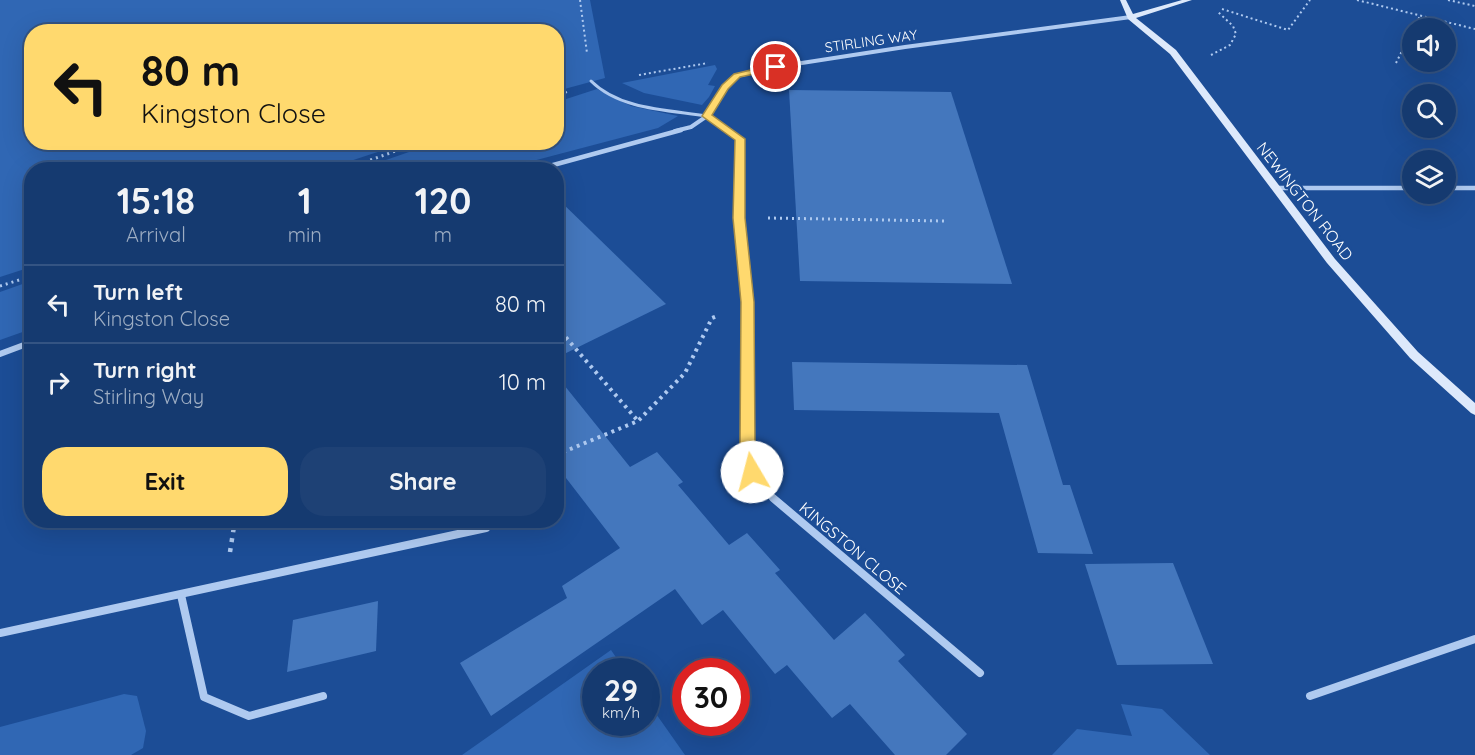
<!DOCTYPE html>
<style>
body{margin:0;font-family:Quicksand,sans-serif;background:#1e4175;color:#f1f3f6;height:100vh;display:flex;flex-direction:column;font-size:22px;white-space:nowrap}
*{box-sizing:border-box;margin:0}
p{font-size:20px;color:#9dadc3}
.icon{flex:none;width:33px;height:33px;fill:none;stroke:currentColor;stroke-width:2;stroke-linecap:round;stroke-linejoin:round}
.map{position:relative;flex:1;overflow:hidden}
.details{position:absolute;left:24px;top:162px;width:540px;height:366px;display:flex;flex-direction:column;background:#153a70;border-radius:24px;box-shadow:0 6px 24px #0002,0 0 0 2px #345483}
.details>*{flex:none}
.banner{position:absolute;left:24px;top:24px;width:540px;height:126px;border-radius:24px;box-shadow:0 6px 24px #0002,0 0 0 2px #345483;background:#ffd96e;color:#111;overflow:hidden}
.controls{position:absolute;left:1402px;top:18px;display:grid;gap:12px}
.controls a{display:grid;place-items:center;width:54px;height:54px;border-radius:50%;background:#153a70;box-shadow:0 6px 24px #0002,0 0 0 2px #345483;font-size:30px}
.speed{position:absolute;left:582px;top:658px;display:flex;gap:12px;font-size:30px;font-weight:700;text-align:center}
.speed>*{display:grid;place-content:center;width:78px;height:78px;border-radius:50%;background:#153a70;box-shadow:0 6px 24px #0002,0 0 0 2px #345483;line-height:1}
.speed small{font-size:15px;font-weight:400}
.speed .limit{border:9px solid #d22;background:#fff;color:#111}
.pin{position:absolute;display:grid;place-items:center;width:51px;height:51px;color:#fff;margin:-26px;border:3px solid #fff;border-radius:50%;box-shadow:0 2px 6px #0007}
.me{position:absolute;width:66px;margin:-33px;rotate:352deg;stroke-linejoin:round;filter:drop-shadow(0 0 4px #0008)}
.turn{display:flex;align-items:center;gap:21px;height:126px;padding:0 18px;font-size:27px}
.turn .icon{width:78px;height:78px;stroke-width:2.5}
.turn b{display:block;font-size:42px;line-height:51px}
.eta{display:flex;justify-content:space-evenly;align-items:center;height:102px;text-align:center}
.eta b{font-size:36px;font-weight:700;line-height:42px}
.action{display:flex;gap:12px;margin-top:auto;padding:12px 18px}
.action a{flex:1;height:69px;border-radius:24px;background:#ffd96e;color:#111;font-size:24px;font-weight:700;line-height:69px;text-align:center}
.action a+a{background:#1e4175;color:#f1f3f6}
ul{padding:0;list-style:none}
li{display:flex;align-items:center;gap:18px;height:78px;padding:0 18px;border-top:2px solid #345483}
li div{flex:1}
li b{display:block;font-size:22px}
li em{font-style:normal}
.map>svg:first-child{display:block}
.green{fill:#3067b4}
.building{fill:#4477bd}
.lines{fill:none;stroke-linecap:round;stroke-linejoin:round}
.path-far3{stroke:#afcaf0;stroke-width:2;stroke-dasharray:2 3;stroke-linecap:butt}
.path-far2{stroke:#afcaf0;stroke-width:3;stroke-dasharray:2 4;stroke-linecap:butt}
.path-far1{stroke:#afcaf0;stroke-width:4;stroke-dasharray:3 4.5;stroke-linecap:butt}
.path{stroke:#afcaf0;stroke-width:4.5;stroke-dasharray:4 6;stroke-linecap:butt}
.lane{stroke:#afcaf0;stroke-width:3}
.street-far3{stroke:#afcaf0;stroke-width:4}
.street-far2{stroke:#afcaf0;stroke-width:4.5}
.street-far1{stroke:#afcaf0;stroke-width:6}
.street{stroke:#afcaf0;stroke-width:8}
.secondary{fill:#dde9fb;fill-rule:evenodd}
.route{fill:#ffd96e;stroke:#a68d48;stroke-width:1.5}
.labels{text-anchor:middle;stroke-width:4.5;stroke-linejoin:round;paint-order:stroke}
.far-street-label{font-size:14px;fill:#fff;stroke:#1c4d96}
.street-label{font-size:16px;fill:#fff;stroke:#1c4d96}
</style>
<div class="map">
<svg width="1475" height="755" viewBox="0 0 1475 755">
<rect width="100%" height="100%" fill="#1c4d96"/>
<g class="green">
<polygon points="0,0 590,0 605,78 557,91 556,32 32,32 32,142 405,143 326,169 32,170 31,267 0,277"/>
<polygon points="715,65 717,69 708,85 715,86 709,97 702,105 644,93 622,83"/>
<polygon points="597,89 631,106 678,116 658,128 502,169 357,170 435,143 556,142 557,102"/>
<polygon points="31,281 31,329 0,340 0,292"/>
<polygon points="611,650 626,672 596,672 596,723 646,723 647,701 685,755 462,755"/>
<polygon points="124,694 137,696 146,731 143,748 131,755 0,755 0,727"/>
<polygon points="1121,704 1162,709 1210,755 1052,755 1077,729 1132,736"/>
</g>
<g class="building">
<polygon points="789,90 951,92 1012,284 800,281"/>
<polygon points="556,197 666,304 556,358"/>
<polygon points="792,362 1027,365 1063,485 1070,485 1093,554 1038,553 999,413 794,410"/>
<polygon points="556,375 630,467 657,452 683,482 678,485 729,545 747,533 780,570 775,573 834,640 865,613 905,655 898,661 967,734 946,755 895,755 850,704 832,718 787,665 775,674 723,610 702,625 675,589 491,716 460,663 567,598 562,586 620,548 556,465"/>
<polygon points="1173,563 1213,664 1117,665 1085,564"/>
<polygon points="378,601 376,651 287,672 293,620"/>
</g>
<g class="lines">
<g class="path-far3">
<polyline points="580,0 587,53"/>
<polyline points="1357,0 1475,29"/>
<polyline points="1448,0 1475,6"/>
<polyline points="1222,9 1288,30 1310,0"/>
<polyline points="1414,28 1420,16"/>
<polyline points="1211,55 1230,45 1236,34 1233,26 1217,11"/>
<polyline points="1396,63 1413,29"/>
<polyline points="639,75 708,63"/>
<polyline points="556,96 567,92"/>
</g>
<g class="path-far2">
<polyline points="342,170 421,142"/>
<polyline points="768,218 944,221"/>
<polyline points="0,286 32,276"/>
</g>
<g class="path-far1">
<polyline points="556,326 638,421"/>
<polyline points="556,455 638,421 685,373 712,318 717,316"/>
</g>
<polyline class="path" points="230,552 235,520"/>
<path class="lane" d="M 591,81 C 620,110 669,110 707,116"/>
<g class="street-far3">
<polyline points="707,116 729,131"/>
<polyline points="675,131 691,127 707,116 725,87 737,76 776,67 905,47 1131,17"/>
</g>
<g class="street-far2">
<polyline points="727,130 740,139 739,218 746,295"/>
<polyline points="535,170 681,130"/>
<polyline points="1275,188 1413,188"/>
<polyline points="1446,188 1475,188"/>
</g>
<g class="street-far1">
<path d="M 746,293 L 747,447 C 752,470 756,484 775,499"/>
<polyline points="0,354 32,342"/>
</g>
<g class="street">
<polyline points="773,498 980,673"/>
<polyline points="181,595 204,697 249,716 323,696"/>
<polyline points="0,633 486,528"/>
<polyline points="1310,696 1475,639"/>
</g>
<polygon class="secondary" points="1120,0 1126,0 1133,14 1182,0 1192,0 1136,18 1176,50 1335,259 1418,352 1475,403 1475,415 1471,413 1410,358 1327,263 1170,54 1128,19"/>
</g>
<polygon class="route" points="776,64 780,67 779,69 740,77 728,89 712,115 745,139 745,218 754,302 755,447 759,472 757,477 752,478 746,477 740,447 741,302 733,218 735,140 702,116 722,85 734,74"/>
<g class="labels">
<g class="far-street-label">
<text transform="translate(871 41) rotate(-8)" y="5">STIRLING WAY</text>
</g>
<g class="street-label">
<text transform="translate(1305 201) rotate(52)" y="6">NEWINGTON ROAD</text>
<text transform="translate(853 548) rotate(40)" y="6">KINGSTON CLOSE</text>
</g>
</g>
</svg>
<div class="controls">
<a><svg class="icon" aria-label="sound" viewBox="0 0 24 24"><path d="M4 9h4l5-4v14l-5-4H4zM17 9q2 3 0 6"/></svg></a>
<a><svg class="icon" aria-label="search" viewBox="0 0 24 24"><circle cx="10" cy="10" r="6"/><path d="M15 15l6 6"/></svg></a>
<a><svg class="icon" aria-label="layers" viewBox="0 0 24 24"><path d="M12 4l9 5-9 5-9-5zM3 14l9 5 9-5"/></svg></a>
</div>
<div class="speed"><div>29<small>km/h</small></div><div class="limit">30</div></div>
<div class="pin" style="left:776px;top:67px;background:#d93025"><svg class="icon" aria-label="arrive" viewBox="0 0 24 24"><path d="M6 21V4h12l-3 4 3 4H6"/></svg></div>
<svg class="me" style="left:752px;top:472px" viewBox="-20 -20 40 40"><circle r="19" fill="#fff"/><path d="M0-13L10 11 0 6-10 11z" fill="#ffd96e"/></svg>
<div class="banner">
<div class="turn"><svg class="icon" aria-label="left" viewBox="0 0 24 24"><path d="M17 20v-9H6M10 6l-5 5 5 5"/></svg><div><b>80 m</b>Kingston Close</div></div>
</div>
<section class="details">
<div class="eta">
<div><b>15:18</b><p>Arrival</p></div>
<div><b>1</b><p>min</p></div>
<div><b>120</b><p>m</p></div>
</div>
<ul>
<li><svg class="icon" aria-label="left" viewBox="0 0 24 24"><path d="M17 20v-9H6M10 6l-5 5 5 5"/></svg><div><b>Turn left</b><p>Kingston Close</p></div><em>80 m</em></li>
<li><svg class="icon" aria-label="right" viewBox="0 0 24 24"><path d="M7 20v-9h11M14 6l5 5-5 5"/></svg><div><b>Turn right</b><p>Stirling Way</p></div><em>10 m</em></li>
</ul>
<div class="action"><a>Exit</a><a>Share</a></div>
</section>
</div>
